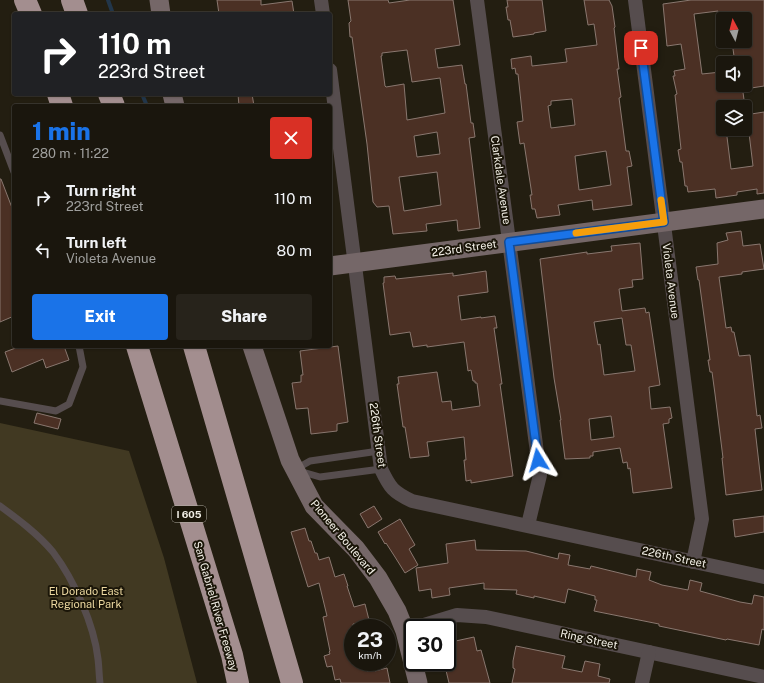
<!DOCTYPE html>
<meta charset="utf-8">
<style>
body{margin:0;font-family:"Public Sans",sans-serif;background:#27231b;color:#f1f3f6;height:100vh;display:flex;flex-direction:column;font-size:15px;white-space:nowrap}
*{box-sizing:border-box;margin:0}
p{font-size:13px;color:#9f9f9d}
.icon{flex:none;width:22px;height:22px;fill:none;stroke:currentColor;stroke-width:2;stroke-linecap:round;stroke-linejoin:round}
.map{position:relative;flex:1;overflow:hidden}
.details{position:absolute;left:12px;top:104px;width:320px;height:244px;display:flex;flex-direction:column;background:#1a160d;border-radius:4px;box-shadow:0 1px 3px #0004,0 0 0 1px #38352e}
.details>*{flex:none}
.hud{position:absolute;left:12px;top:12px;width:320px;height:84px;border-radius:4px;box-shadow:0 1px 3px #0004,0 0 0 1px #38352e;background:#202124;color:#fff;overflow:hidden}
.needle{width:26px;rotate:353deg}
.controls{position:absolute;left:716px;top:12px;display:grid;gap:8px}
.controls a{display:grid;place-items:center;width:36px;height:36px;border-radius:4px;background:#1a160d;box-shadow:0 1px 3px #0004,0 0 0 1px #38352e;font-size:20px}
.speed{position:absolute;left:344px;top:619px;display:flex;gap:8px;font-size:20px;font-weight:700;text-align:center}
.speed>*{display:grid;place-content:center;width:52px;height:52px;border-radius:50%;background:#1a160d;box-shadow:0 1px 3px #0004,0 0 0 1px #38352e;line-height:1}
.speed small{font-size:10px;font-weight:400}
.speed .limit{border:2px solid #111;border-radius:6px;background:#fff;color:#111}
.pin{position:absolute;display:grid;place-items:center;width:34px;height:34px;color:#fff;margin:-17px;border-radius:8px;box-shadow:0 2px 6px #0006}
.me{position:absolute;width:44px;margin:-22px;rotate:352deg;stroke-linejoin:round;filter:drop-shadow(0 0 3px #0008)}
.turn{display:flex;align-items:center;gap:14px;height:84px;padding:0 20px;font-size:18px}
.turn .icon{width:52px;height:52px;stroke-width:2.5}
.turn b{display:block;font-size:28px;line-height:34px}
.round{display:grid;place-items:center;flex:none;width:42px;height:42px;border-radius:4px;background:#27231b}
.summary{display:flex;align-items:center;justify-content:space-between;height:68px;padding:0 20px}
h1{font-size:24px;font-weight:800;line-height:30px;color:#1a73e8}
.primary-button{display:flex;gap:8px;margin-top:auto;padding:8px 20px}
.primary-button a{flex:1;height:46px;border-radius:4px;background:#1a73e8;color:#fff;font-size:16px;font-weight:800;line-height:46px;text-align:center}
.primary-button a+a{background:#27231b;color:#f1f3f6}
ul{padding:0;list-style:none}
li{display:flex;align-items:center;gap:12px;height:52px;padding:0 20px}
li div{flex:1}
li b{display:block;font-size:15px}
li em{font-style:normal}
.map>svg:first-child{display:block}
.green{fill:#413922}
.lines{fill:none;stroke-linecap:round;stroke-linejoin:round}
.stream{stroke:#22364a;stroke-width:4}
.building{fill:#4b3024;stroke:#89776f;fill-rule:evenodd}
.lane{stroke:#564d4e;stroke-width:7}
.street{stroke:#564d4e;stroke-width:14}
.secondary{stroke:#756768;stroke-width:19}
.highway{stroke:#a38e8f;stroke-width:22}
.route-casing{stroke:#114b97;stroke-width:10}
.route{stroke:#1a73e8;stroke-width:7}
.slow{stroke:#f59e0b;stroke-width:7}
.labels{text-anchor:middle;stroke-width:4;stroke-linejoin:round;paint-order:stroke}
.shield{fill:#1a1508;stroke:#b2aea4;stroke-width:1}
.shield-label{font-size:10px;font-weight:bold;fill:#f3f0e7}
.street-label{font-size:11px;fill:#f3f0e7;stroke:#1a1508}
.park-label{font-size:11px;fill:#ecd8a0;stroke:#1a1508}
</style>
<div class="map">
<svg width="764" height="683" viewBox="0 0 764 683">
<rect width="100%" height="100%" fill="#231e11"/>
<polygon class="green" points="0,423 129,451 164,558 197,683 0,683"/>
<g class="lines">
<g class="stream">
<polyline points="108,0 113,14"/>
<polyline points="142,94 147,106"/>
</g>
</g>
<g class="building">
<polygon points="217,0 261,0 261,5 292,1 294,14 219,14"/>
<path d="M 348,0 L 388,0 L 389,3 L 410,0 L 453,0 L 460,45 L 435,49 L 438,68 L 462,65 L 465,84 L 466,84 L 471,123 L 473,123 L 475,137 L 469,138 L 480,228 L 458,231 L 457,220 L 426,224 L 427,231 L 393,234 L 389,206 L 377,207 L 373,202 L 367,144 L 355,59 L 352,37 L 350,37 L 349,23 L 351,21 ZM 407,50 L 412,82 L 440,78 L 445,113 L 407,120 L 404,84 L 386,87 L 385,86 L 381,56 L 382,56 L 382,53 ZM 437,132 L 440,154 L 417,157 L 414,136 ZM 437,172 L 441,205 L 404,211 L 399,177 Z"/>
<polygon points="507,0 542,0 546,31 534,33 534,34 513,37 510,20 508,20 506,7 508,7"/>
<path d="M 584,0 L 609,0 L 612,6 L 615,27 L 614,28 L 619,69 L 617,69 L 621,97 L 619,98 L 626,151 L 629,151 L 632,166 L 627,167 L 632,205 L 593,210 L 592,200 L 558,205 L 560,215 L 537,218 L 535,209 L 532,209 L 530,195 L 532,195 L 524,143 L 520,144 L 517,122 L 523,121 L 518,74 L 516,74 L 515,68 L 512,69 L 511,59 L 531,56 L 532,66 L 567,62 L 565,49 L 597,45 L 594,24 L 588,25 ZM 572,99 L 575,125 L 551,128 L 548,106 L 551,105 L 551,101 ZM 606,151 L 611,185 L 579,190 L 575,156 Z"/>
<polygon points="691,0 764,0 764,86 745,89 745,63 735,63 732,42 748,40 746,19 719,19 718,11 694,14 702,74 721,72 722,85 742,85 745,107 719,107 722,129 726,129 731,169 753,166 749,133 745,134 745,115 764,112 764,193 757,194 757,189 737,192 737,195 716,198 715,189 688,192 687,186 685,186 682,162 680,162 678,150 681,149 675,95 677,94 673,76 675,76 674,71 685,69 681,44 667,46 663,4"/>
<polygon points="238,94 252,94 254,106 239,106"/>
<polygon points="0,179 1,179 14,213 14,316 0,322"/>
<polygon points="741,231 743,246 760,244 764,269 742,272 742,274 719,277 726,328 731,327 732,332 734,332 739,356 750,355 757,416 760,415 762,428 755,429 762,490 726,495 722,458 723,458 715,394 712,372 710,372 708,360 710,360 699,280 698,280 696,267 718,264 717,243 728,240 726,233"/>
<path d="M 640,243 L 643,279 L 632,280 L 633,287 L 619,289 L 622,311 L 645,308 L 646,313 L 649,312 L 660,385 L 649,387 L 651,409 L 670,407 L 672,418 L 669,419 L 669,423 L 663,424 L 672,488 L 633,493 L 630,468 L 628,469 L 627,462 L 623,463 L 620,448 L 593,452 L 593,456 L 590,456 L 590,458 L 565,459 L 560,420 L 561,420 L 554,378 L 540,259 L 587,252 L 587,254 L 612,251 L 611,246 ZM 622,318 L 626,345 L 631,345 L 635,371 L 604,375 L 600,344 L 598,345 L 594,322 ZM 611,416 L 614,437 L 591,440 L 589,419 Z"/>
<polygon points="486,271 488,292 458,296 461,320 481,317 481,318 495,316 497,328 494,328 502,384 500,384 513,476 471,483 471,480 466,481 464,460 466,460 464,437 427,442 429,456 410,458 405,427 403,427 397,384 399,384 398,377 437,372 442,402 451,401 452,410 480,406 477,383 475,383 475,381 473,381 471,370 468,371 464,342 427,347 427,345 413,347 410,332 390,335 383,283 384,283 384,277 395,276 396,279 453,273 453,276"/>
<polygon points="21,346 64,346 69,360 46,368 43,359 12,372 5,352"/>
<polygon points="338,346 348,422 337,424 337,431 311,434 308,408 296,409 292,383 301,382 301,375 303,375 300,351"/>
<polygon points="37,413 61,419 58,429 34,423"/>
<polygon points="374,506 382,519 368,528 360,514"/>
<polygon points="764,516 764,532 735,537 733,520"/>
<polygon points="400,519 415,545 409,549 418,565 405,573 395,557 386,543 385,544 378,532"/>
<polygon points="305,528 309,541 311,541 315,553 317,553 319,560 329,557 335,577 344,574 348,586 347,586 354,607 365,604 369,620 353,624 353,662 365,662 367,671 375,669 375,671 387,668 390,683 341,683 340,679 335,680 332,666 327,667 324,656 330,654 329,652 330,651 323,617 327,616 319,583 308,587 291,532"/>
<polygon points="475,540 476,550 526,551 558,559 559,553 570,555 568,565 590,569 591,566 636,577 637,569 651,572 649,580 662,585 688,590 690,580 702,583 700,591 740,602 752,604 754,595 764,597 764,630 762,629 759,645 727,639 726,640 707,636 659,626 659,624 594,611 597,600 595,600 595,596 568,589 565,603 534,596 534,598 516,594 517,590 484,589 484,583 449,588 450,595 432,598 431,589 419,591 416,568 448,563 446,544"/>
<polygon points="474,637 477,651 481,650 490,683 449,683 444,662 447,662 447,657 454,655 451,642"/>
<polygon points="516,646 565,656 562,668 582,672 585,661 600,664 598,676 610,679 609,683 512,683 515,669 513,668 513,661"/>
</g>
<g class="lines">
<g class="lane">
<polyline points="0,135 14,172"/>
<polyline points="0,401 56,411 69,404 83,367 79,346"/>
<polyline points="296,469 310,461 379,451"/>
<polyline points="299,471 320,477 381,469"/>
<path d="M 0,506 C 19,520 38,534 53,552 C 74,580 94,624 98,659 C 99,667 99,675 100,683"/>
</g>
<g class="street">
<polyline points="321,0 323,14"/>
<polyline points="477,0 540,475 528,525"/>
<polyline points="635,0 702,519 693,562"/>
<path d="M 330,70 L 381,469 C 390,488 393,492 412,501 L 764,577"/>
<polyline points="414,628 457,615 486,617 764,677"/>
<polyline points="642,683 649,652"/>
</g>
<g class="secondary">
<polyline points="159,0 161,14"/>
<polyline points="172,94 175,106"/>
<polyline points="330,266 764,209"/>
<polyline points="252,346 290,460 314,506 356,549 378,578 397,611 405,631 418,683"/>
</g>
<g class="highway">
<polyline points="25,0 31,14"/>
<polyline points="72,0 77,14"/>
<polyline points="58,94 62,106"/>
<polyline points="109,94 114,106"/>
<polyline points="137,346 232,655 238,683"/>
<polyline points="194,346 292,683"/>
</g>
</g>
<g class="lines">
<g class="route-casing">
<polyline id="route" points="538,460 509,242 664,222 641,48"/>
</g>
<use href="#route" class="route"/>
<polyline class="slow" points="576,233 664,222 661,200"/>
</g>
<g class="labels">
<rect class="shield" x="172" y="506" width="34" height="16" rx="3"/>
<g class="shield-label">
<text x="189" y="518">I 605</text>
</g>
<g class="street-label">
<text transform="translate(501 180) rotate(82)" y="4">Clarkdale Avenue</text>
<text transform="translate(464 248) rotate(-8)" y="4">223rd Street</text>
<text transform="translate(671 281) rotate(83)" y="4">Violeta Avenue</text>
<text transform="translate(378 435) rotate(82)" y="4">226th Street</text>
<text transform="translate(343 537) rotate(50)" y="4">Pioneer Boulevard</text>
<text transform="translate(674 557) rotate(12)" y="4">226th Street</text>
<text transform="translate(216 606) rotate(74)" y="4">San Gabriel River Freeway</text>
<text transform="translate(589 639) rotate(12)" y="4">Ring Street</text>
</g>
<g class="park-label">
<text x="86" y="595">El Dorado East<tspan x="86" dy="13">Regional Park</tspan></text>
</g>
</g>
</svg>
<div class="controls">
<a><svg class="needle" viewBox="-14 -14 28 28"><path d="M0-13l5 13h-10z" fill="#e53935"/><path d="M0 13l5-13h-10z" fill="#9f9f9d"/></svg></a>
<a><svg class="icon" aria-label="sound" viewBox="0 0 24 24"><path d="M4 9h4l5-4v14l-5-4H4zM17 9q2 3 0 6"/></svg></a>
<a><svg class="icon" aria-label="layers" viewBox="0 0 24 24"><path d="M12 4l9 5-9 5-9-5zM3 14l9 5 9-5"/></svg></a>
</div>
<div class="speed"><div>23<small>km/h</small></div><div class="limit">30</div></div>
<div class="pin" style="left:641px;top:48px;background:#d93025"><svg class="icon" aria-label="arrive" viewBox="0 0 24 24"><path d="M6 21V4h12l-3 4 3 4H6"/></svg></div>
<svg class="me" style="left:538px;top:460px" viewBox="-20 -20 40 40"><path d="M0-17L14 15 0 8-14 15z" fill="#1a73e8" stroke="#fff" stroke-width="4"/></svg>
<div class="hud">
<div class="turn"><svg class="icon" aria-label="right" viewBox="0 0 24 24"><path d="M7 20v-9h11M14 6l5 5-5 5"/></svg><div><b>110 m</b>223rd Street</div></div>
</div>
<section class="details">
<div class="summary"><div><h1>1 min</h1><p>280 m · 11:22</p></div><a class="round" style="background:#d93025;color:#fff"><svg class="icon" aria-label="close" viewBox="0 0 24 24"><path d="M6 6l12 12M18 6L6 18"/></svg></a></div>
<ul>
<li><svg class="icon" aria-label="right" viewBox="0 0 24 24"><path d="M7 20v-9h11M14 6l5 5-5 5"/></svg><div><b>Turn right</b><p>223rd Street</p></div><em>110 m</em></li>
<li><svg class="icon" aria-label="left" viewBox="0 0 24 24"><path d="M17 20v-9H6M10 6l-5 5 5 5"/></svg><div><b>Turn left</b><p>Violeta Avenue</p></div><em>80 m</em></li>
</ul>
<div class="primary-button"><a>Exit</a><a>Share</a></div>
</section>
</div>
